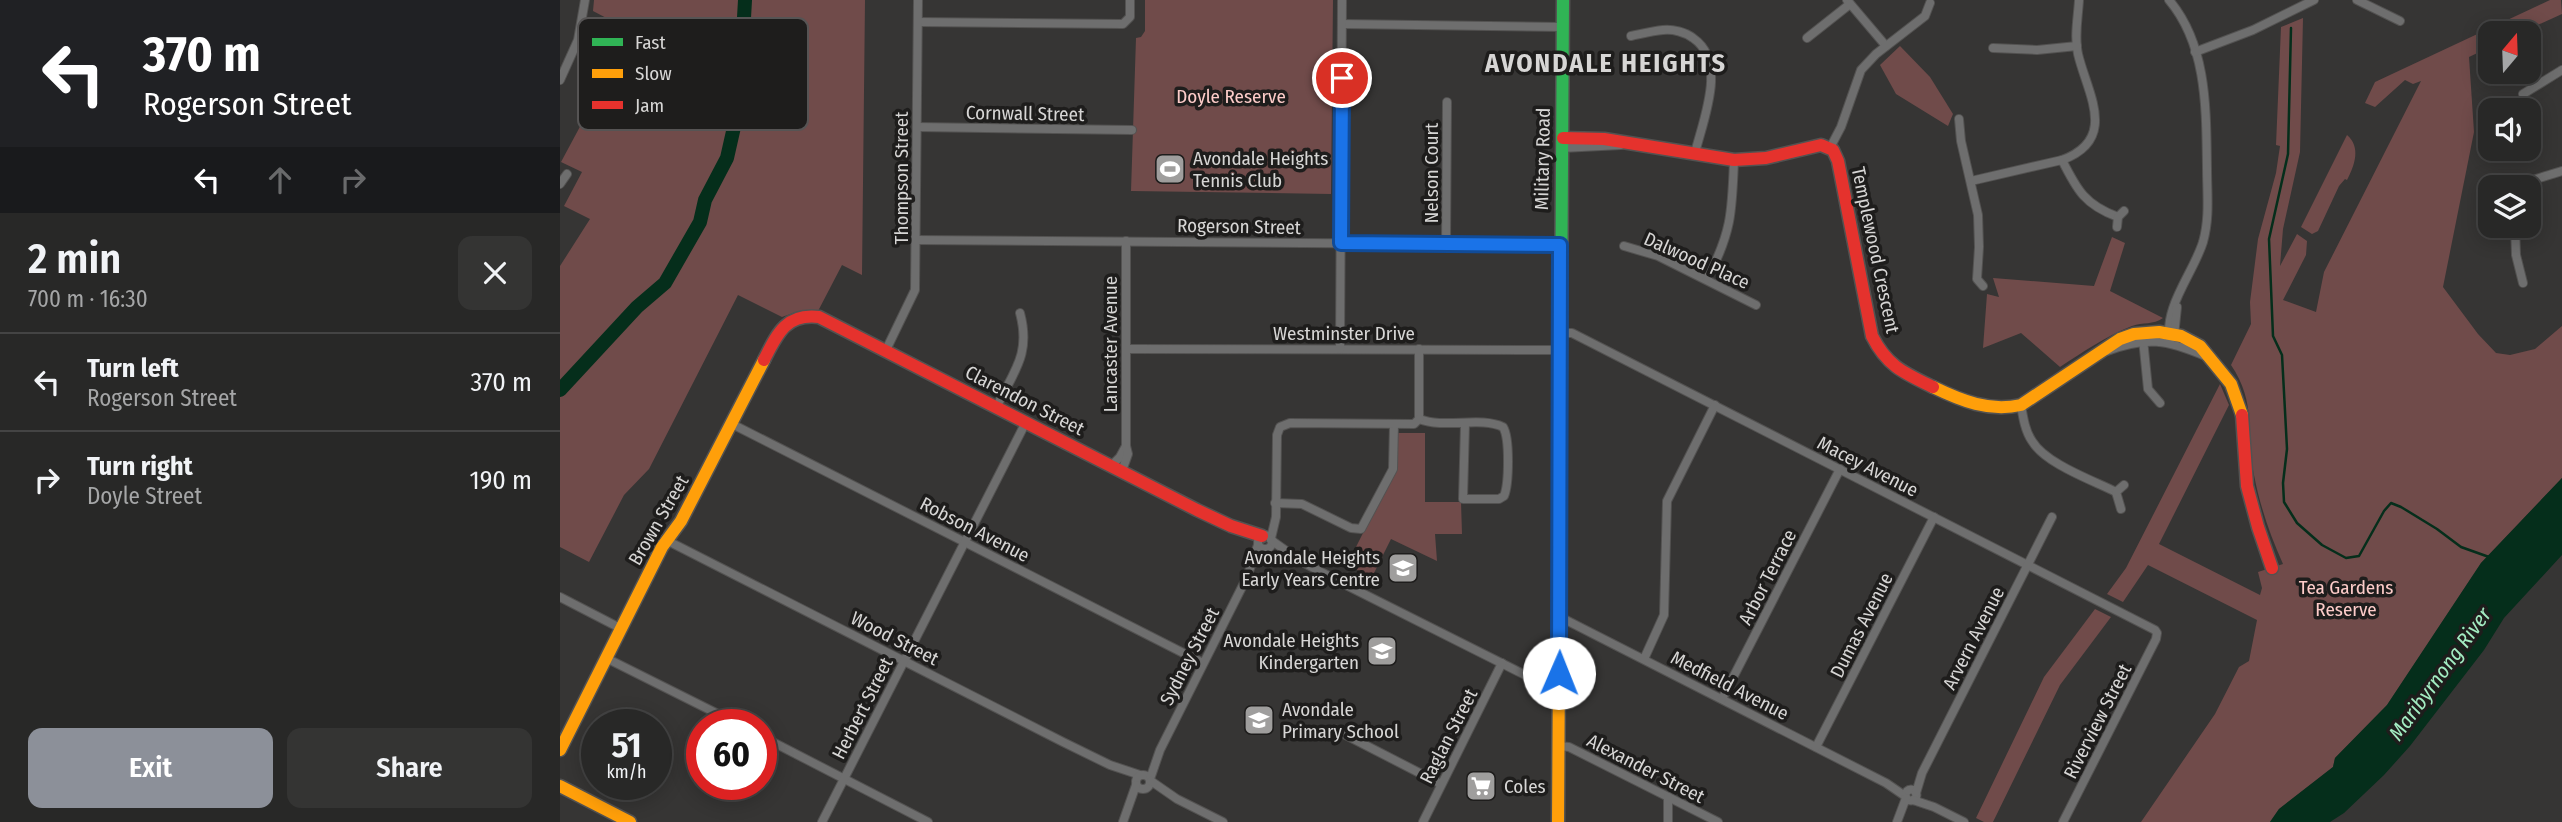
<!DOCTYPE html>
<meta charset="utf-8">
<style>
body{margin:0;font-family:"Fira Sans Condensed",sans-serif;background:#343433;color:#f1f3f6;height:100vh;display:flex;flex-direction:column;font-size:26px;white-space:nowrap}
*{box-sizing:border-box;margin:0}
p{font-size:23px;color:#a5a6a7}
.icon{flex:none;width:38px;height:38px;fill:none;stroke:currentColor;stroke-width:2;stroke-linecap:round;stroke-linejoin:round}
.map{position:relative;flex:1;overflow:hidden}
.drawer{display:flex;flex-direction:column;background:#282827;width:560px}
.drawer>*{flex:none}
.banner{background:#202124;color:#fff;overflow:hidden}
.needle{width:46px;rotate:19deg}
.tools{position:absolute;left:1918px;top:21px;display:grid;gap:14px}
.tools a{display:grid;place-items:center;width:63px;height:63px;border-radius:14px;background:#282827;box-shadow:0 4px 18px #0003,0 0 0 2px #444;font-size:35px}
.speed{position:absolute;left:21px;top:709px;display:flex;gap:14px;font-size:35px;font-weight:700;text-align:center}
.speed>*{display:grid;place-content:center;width:91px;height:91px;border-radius:50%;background:#282827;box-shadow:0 4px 18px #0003,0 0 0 2px #444;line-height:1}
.speed small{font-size:18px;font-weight:400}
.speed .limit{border:10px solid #d22;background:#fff;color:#111}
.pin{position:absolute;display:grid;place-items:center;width:60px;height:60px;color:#fff;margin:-30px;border:4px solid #fff;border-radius:50%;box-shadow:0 2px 7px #0007}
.me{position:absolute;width:77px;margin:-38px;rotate:1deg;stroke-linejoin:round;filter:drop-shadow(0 0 5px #0008)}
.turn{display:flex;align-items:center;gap:24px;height:147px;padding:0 28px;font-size:32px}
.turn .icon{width:91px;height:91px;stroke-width:2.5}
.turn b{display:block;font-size:49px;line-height:60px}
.lanes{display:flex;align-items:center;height:66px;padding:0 28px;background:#0003;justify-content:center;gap:35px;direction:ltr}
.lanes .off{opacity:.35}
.round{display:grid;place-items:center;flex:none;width:74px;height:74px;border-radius:14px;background:#343433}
.overview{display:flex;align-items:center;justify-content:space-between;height:119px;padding:0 28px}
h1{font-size:42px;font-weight:600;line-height:52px}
.button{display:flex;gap:14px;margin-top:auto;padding:14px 28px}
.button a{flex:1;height:80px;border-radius:14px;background:#8c9099;color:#fff;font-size:28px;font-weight:600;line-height:80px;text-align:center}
.button a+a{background:#343433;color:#f1f3f6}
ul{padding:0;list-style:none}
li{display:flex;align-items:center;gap:21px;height:98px;padding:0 28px;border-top:2px solid #444}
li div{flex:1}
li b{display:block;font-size:26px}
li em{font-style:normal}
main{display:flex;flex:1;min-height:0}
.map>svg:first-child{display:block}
.green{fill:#704b4a}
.water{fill:#052e1b}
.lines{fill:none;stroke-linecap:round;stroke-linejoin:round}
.stream{stroke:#052e1b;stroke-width:2.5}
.river{stroke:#052e1b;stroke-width:14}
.street-casing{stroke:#535251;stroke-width:10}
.fast-casing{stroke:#535251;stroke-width:15}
.slow-casing{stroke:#535251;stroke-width:15}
.jam-casing{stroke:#535251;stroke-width:15}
.street{stroke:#6e6e6e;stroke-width:8}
.fast{stroke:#30b455;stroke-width:12}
.slow{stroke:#ff9f0a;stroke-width:12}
.jam{stroke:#e5322d;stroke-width:12}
.route-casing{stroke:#114b97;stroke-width:18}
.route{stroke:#1a73e8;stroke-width:12}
.labels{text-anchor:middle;stroke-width:7;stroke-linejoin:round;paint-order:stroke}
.park-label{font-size:19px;fill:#fdccc9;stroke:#1e1d1c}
.street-label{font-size:19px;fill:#d7d6d5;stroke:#1e1d1c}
.poi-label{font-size:19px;fill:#d7d6d5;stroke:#1e1d1c;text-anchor:start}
.water-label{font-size:21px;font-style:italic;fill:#a3ecc2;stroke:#1e1d1c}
.district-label{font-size:26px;font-weight:bold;letter-spacing:2px;fill:#d7d6d5;stroke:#1e1d1c}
.key{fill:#1e1d1c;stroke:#565454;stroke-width:2}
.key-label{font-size:19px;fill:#d7d6d5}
</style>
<main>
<section class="drawer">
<div class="banner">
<div class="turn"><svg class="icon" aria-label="left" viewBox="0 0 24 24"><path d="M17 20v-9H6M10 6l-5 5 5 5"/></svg><div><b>370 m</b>Rogerson Street</div></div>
<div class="lanes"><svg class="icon" aria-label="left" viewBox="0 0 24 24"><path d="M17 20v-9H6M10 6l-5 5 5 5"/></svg><svg class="icon off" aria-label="ahead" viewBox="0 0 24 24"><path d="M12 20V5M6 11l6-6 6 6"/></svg><svg class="icon off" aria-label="right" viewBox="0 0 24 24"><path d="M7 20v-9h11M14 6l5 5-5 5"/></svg></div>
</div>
<div class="overview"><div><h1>2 min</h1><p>700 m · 16:30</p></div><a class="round"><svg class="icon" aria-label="close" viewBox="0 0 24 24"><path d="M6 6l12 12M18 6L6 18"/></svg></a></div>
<ul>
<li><svg class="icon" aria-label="left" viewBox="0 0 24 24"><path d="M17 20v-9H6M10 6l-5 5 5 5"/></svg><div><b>Turn left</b><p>Rogerson Street</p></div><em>370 m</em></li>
<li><svg class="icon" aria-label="right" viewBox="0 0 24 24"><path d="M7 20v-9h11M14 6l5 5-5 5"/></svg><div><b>Turn right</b><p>Doyle Street</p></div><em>190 m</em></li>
</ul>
<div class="button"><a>Exit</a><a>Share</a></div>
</section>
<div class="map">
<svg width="2002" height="822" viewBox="0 0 2002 822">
<rect width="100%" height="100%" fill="#363534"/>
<g class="green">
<polygon points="34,0 305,0 302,275 282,265 257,313 239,311 222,317 178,295 89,469 64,495 29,562 0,547 0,266 30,219 4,206 22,172 1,162 59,54 56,23 33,11"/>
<polygon points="585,0 773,0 771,194 571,191 576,38 581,37 585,31"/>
<path d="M 1990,0 L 2001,0 L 2002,14 L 1960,33 L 1930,33 L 1930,47 L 1909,57 L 1914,132 L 1883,287 L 1918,334 L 1936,353 L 1950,355 L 1975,349 L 2002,326 L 2002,478 L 1921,563 L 1827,705 L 1775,758 L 1773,767 L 1719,809 L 1710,822 L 1581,822 L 1655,714 L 1679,667 L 1689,661 L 1697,620 L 1588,565 L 1563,602 L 1547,594 L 1566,568 L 1660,384 L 1669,405 L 1599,544 L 1700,595 L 1702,588 L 1698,572 L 1723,564 C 1710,535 1700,506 1694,475 C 1686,434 1697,403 1671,365 L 1691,324 L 1690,302 L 1698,239 L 1716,173 L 1720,146 L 1716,145 L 1721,27 L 1743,18 L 1740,152 L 1723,229 L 1720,266 L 1737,234 L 1747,241 L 1746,255 L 1723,300 L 1756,312 L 1764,272 L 1861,81 L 1853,84 L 1845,80 L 1815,107 L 1805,103 L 1815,82 Z"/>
<polygon points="1340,46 1370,77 1393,114 1388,126 1336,94 1320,65"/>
<path d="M 1787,135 C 1801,147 1795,165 1787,180 L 1785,179 L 1779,186 L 1758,231 L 1752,234 L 1741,227 Z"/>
<path d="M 1552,237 L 1565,243 L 1550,291 L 1603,318 C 1593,325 1583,322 1572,326 C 1546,336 1523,352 1500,367 L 1461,333 L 1423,348 L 1427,294 L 1439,297 L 1433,278 L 1534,286 Z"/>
<polygon points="837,433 865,433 865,502 901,502 902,534 875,534 877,561 831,539 812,577 787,565 835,469"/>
<polygon points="1535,609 1551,617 1500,685 1433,822 1424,822 1416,818 1484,677"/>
</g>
<polygon class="water" points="2002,478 2002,555 1944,618 1924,650 1850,746 1824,775 1784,813 1770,822 1710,822 1719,809 1773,767 1775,758 1827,705 1921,563"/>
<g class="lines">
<polyline class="stream" points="1731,28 1728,154 1709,239 1713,336 1722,355 1725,411 1727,449 1723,483 1724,502 1737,523 1762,545 1786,558 1799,556 1824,511 1831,503 1841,507 1877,529 1901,547 1929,557"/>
<polyline class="river" points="0,390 77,307 105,283 140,222 145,200 167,158 174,127 182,53 185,0"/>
<g class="street-casing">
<g id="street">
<polyline points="1287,0 1326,46"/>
<path d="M 1609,0 C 1648,46 1646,112 1647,168 C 1647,194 1650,217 1643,242 C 1633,274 1603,307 1610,342"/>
<polyline points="1797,0 1840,21"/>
<polyline points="358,22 563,24 570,17 570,0"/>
<polyline points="782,24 1003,27"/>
<path d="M 1071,36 C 1081,34 1092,31 1103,30 C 1113,29 1125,32 1133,38 C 1168,62 1143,120 1135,153"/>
<polyline points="1247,38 1290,4"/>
<polyline points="1433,48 1477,50 1517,46"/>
<polyline points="1635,52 1693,30 1754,0"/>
<polyline points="0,80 18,40 25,0"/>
<polyline points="1963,94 2002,70"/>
<polyline points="1399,119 1401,141 1418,215 1419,247 1417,279 1423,286"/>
<polyline points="357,127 572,130"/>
<polyline points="1002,148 1061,145"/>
<polyline points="1270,148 1281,127 1301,70 1316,54 1365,16 1370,3"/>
<path d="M 1502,160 C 1517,190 1525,205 1558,217"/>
<path d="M 1411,181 L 1502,160 C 1559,139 1527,93 1518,54 C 1514,36 1518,18 1519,0"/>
<polyline points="0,184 7,174"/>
<polyline points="1966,187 1976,179 2002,171"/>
<polyline points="1955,226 1956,255 1963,283"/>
<polyline points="1557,227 1558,217 1564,211"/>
<polyline points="356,240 1000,245"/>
<polyline points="886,244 887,102"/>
<polyline points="1064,246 1098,256 1196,305"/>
<path d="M 1147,279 C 1172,232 1172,211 1174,160"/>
<polyline points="1001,333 1012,333 1595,630 1597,633 1596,639 1503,822"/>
<polyline points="1614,336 1617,307"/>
<polyline points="1583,339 1588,389 1600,403"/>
<polyline points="566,349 1001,350"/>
<polyline points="780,349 782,0"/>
<polyline points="326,350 355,290 358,0"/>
<path d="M 1547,351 C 1587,336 1607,340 1645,356"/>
<path d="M 1461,405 C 1463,417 1465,431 1472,441 C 1486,464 1532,480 1556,492"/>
<path d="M 437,406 C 454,371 471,354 460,313"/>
<path d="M 859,419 C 885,429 920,416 943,427 C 950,438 949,484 944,496 L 939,499 L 903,499 L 905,424"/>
<polyline points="859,419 859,349"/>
<polyline points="172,424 643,663"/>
<polyline points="551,466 560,457 566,446"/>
<polyline points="562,471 568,454 566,446 566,241"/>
<polyline points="715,503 742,504 791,528 801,529 833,469 834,424"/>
<polyline points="1561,509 1556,492 1564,485"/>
<circle cx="705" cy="542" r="7"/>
<polyline points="711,538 716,517 717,435 720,427 730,423 854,424 859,419"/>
<polyline points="106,540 503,742 550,765 580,775"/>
<polyline points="711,540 739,560 776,580 985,685 999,689"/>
<polyline points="0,597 60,628"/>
<polyline points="1000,617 1326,783 1345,796"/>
<polyline points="46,658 178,724"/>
<polyline points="1084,659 1104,615 1107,501 1155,405"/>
<path d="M 968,674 C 980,675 992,670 998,659"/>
<polyline points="1162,699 1280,469"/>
<polyline points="774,729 881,784"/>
<polyline points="201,736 368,822"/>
<polyline points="999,746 1009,747 1158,822"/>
<polyline points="1256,747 1374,517"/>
<circle cx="583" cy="782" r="7"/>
<polyline points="590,779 600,750 687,577 698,545"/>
<polyline points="591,781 617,799 663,822"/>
<circle cx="1351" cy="795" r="5.5"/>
<polyline points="1356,793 1362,773 1492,517"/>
<polyline points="1353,800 1374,807 1404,822"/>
<polyline points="262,822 466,422"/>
<polyline points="563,822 576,785"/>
<polyline points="863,822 942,663"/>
<polyline points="1108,822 1108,797"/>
<polyline points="1337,822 1346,798"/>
</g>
</g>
<g class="fast-casing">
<polyline id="fast" points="1000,499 1003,0"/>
</g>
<g class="slow-casing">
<g id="slow">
<path d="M 1373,387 C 1402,401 1429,412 1461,405 L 1560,339 L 1574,334 L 1599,332 L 1621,336 L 1640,346 L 1671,384 L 1682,415"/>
<polyline points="0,750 102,547 121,521 204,360"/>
<polyline points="0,786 70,822"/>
<polyline points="998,822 1000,499"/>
</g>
</g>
<g class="jam-casing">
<g id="jam">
<path d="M 1003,138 L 1044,139 L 1174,160 L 1206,158 L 1261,145 L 1273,150 L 1278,161 L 1312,336 C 1327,366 1344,373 1373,387"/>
<path d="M 204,360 C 217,334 226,313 259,317 L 637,510 L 671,526 L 702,536"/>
<polyline points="1682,415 1687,486 1698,527 1712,568"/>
</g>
</g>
<use href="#street" class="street"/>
<use href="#fast" class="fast"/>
<use href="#slow" class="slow"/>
<use href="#jam" class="jam"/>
</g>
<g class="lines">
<g class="route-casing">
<polyline id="route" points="782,78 781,243 1000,245 999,673"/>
</g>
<use href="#route" class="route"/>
</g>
<defs>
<g id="stadium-square" transform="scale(1.575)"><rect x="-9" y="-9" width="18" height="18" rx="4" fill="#9f9e9d" stroke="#1e1d1c"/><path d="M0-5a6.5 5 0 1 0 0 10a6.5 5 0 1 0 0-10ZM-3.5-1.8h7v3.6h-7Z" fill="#fff"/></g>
<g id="school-square" transform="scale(1.575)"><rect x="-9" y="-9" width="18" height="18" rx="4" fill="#9f9e9d" stroke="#1e1d1c"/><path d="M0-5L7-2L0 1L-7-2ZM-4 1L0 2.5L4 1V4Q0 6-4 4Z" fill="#fff"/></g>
<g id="supermarket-square" transform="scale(1.575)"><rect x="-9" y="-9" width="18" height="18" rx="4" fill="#9f9e9d" stroke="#1e1d1c"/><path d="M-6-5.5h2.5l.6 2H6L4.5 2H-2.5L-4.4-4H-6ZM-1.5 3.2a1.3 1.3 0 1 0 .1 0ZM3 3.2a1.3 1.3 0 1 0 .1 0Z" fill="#fff"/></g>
</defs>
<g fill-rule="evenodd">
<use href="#stadium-square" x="610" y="169"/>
<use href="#school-square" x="843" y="568"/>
<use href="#school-square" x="822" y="651"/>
<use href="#school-square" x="699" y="720"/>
<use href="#supermarket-square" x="921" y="786"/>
</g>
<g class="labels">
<g class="park-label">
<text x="671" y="103">Doyle Reserve</text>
<text x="1786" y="594">Tea Gardens<tspan x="1786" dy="22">Reserve</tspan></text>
</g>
<g class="street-label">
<text transform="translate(465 113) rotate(1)" y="7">Cornwall Street</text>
<text transform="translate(982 159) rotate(-89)" y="7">Military Road</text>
<text transform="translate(871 173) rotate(-90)" y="7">Nelson Court</text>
<text transform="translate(341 178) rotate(-90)" y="7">Thompson Street</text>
<text transform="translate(679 226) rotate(1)" y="7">Rogerson Street</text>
<text transform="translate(1316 250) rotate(78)" y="7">Templewood Crescent</text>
<text transform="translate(1137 260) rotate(24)" y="7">Dalwood Place</text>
<text x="784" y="340">Westminster Drive</text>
<text transform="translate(550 344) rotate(-90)" y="7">Lancaster Avenue</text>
<text transform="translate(465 400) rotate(27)" y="7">Clarendon Street</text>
<text transform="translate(1308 466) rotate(27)" y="7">Macey Avenue</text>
<text transform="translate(98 520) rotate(-60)" y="7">Brown Street</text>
<text transform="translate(415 529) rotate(27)" y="7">Robson Avenue</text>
<text transform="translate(1207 577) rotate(-63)" y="7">Arbor Terrace</text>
<text transform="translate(1301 625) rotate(-63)" y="7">Dumas Avenue</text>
<text transform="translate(335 638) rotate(27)" y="7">Wood Street</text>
<text transform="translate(1413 638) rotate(-63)" y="7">Arvern Avenue</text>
<text transform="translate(629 656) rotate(-63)" y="7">Sydney Street</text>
<text transform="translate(1170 685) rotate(27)" y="7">Medfield Avenue</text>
<text transform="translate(302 708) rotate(-63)" y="7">Herbert Street</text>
<text transform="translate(1537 721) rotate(-63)" y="7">Riverview Street</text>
<text transform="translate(888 736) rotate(-63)" y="7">Raglan Street</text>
<text transform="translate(1086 768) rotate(27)" y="7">Alexander Street</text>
</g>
<g class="poi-label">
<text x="633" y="165">Avondale Heights<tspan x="633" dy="22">Tennis Club</tspan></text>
<text x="820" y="564" text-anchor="end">Avondale Heights<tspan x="820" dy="22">Early Years Centre</tspan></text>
<text x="799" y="647" text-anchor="end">Avondale Heights<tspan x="799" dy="22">Kindergarten</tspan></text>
<text x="722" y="716">Avondale<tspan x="722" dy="22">Primary School</tspan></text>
<text x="944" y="793">Coles</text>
</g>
<g class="water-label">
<text transform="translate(1880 674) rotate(-54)" y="7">Maribyrnong River</text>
</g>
<g class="district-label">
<text x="1046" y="72">AVONDALE HEIGHTS</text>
</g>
</g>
<rect x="18" y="18" width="230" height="112" rx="10" class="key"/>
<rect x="32" y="38" width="31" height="8" fill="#30b455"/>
<rect x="32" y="69" width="31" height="9" fill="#ff9f0a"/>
<rect x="32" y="101" width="31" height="8" fill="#e5322d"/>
<g class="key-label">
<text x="75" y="49">Fast</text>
<text x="75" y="80">Slow</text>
<text x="75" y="112">Jam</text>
</g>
</svg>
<div class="tools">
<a><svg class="needle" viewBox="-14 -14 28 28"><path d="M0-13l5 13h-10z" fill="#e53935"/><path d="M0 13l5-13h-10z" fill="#a5a6a7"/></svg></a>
<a><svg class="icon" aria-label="sound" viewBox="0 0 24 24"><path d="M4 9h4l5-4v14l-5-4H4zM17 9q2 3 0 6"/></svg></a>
<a><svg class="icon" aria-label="layers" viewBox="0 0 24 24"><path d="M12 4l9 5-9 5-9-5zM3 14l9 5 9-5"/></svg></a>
</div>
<div class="speed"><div>51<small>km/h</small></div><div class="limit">60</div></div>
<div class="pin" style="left:782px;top:78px;background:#d93025"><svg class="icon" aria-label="arrive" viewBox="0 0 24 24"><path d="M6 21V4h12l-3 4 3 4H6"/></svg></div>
<svg class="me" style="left:999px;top:673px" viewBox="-20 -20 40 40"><circle r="19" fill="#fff"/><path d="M0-13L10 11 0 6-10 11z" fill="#1a73e8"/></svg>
</div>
</main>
